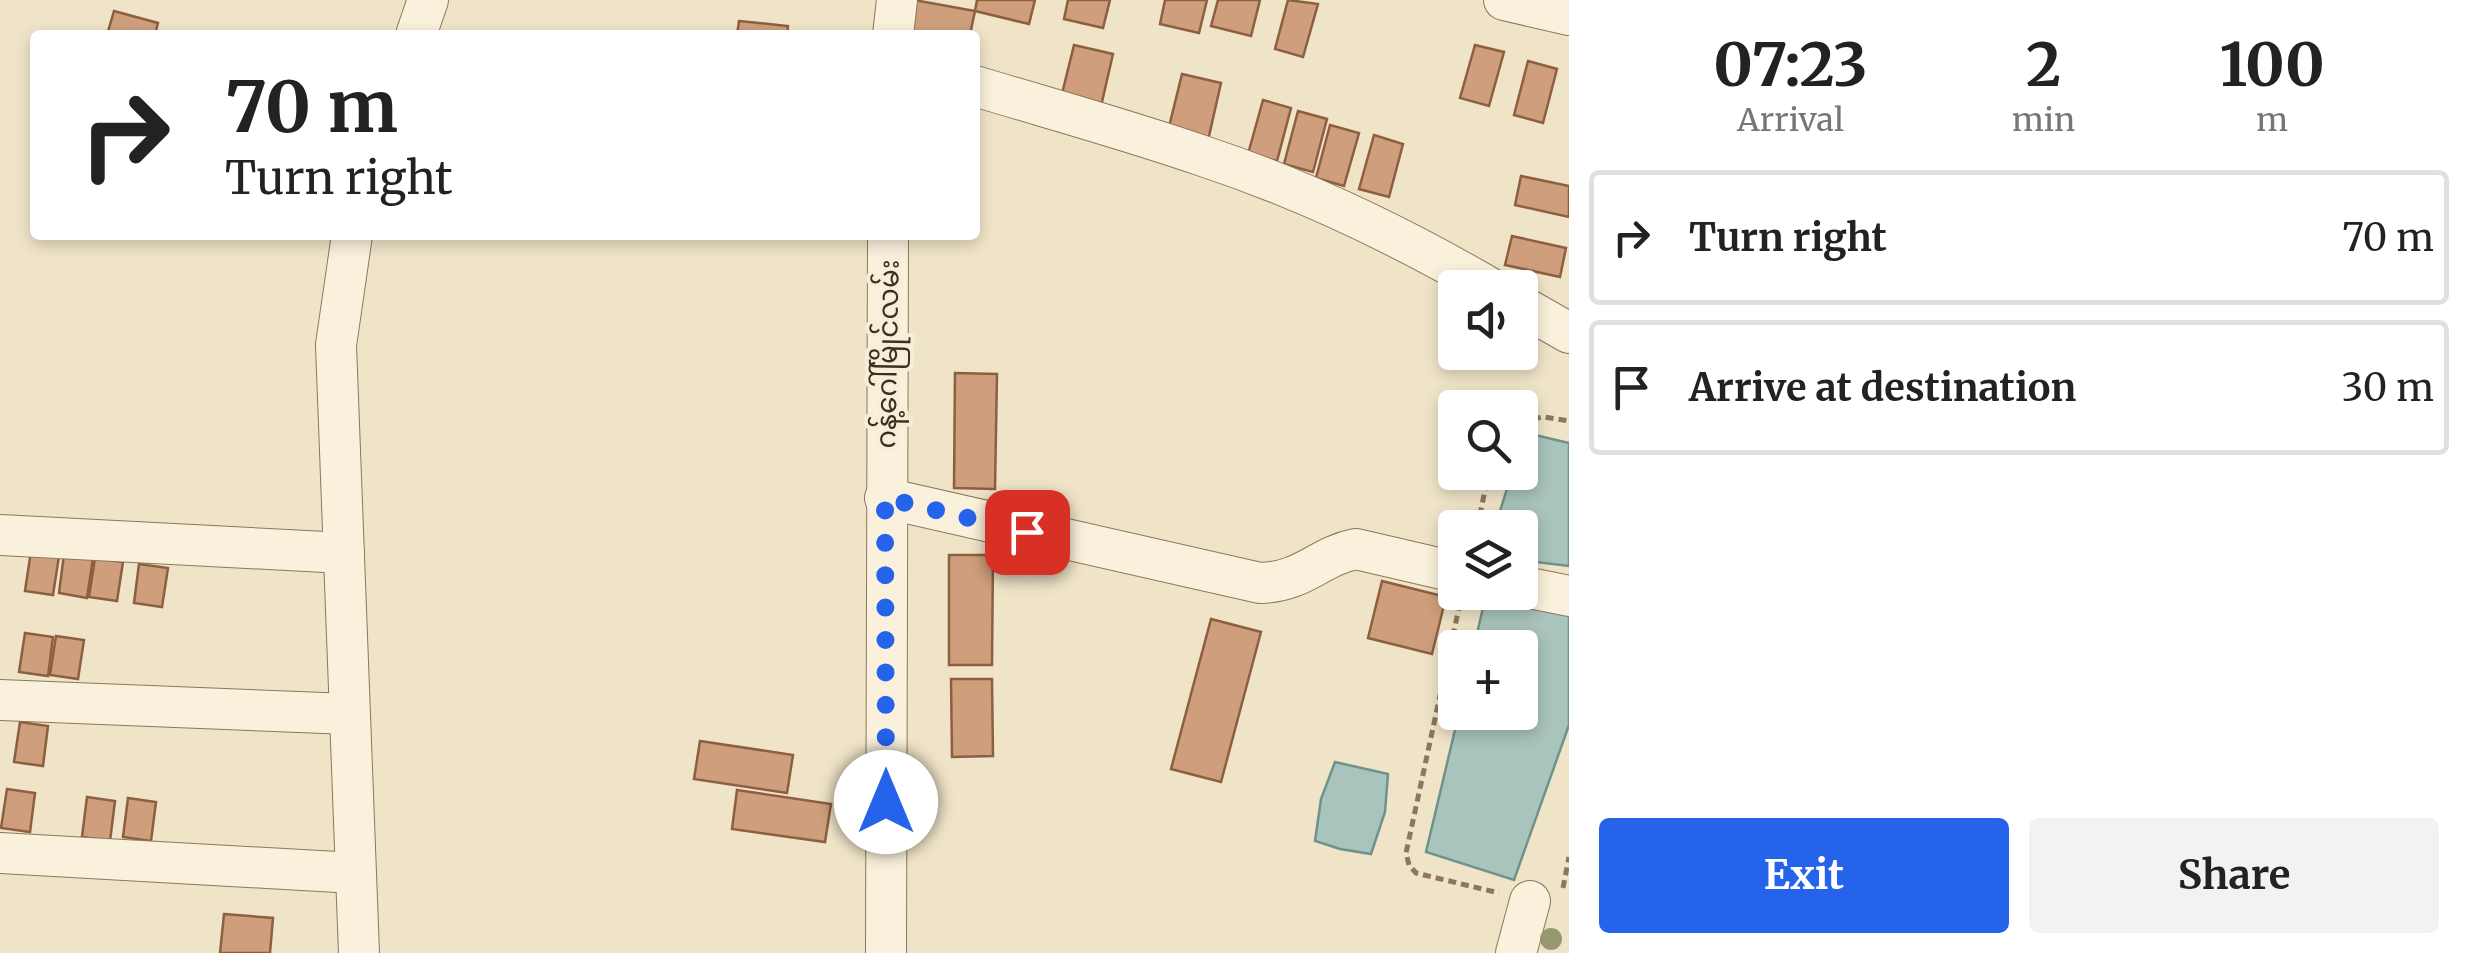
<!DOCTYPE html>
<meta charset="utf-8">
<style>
body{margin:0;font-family:Merriweather,"Noto Sans Myanmar",serif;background:#f2f2f2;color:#222;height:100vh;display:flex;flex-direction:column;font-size:38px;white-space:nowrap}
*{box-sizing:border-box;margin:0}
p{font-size:32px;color:#767676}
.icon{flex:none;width:55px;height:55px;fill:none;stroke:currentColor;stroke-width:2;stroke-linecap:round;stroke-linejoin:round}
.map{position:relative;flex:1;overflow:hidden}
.details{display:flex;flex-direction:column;background:#fff;width:900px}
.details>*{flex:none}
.top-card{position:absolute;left:30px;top:30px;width:950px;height:210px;border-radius:10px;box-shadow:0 5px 15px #0003;background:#fff;color:#222;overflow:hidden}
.buttons{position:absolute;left:1438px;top:270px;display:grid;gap:20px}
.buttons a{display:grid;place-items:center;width:100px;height:100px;border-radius:10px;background:#fff;box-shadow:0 5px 15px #0003;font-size:50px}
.pin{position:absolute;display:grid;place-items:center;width:85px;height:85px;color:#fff;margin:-42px;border-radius:20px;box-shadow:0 5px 15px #0006}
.me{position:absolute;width:110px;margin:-55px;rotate:0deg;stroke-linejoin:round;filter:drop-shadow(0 0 8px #0008)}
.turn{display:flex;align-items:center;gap:35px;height:210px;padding:0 30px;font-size:45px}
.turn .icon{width:130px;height:130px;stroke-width:2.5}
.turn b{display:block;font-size:70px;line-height:85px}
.eta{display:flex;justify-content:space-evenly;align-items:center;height:170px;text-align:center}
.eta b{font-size:60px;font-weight:700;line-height:70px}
.primary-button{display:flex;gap:20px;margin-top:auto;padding:20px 30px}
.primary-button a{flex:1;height:115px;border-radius:10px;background:#2563eb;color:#fff;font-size:40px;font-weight:700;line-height:115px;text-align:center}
.primary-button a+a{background:#f2f2f2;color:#222}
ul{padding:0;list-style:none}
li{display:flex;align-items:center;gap:30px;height:135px;margin:0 20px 15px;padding:0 10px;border:5px solid #e0e0e0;border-radius:10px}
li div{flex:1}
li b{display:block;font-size:38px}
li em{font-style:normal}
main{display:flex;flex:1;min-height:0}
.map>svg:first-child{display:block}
.water{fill:#a9c4bc;stroke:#6f938a;stroke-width:2.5}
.building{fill:#cf9f7d;stroke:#8d5f41;stroke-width:2.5}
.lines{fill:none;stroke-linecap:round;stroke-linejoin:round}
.minor-casing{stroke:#8d765c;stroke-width:42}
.path{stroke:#8d765c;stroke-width:5;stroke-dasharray:8 5;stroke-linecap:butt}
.minor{stroke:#faf1dc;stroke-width:40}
.tree{fill:#96986f}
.route{stroke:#2563eb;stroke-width:18;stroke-dasharray:0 32.4}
.labels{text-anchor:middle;stroke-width:8;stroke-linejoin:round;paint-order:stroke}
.street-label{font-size:28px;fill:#3d2e20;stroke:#f7eed8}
</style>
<main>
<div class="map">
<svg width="1569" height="953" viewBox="0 0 1569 953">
<rect width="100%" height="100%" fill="#f0e4c8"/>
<g class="water">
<polygon points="1531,434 1569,443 1569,566 1520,560 1520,528 1495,527 1512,473 1520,472 1520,447"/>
<polygon points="1484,603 1569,613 1569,725 1514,880 1426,852 1459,713 1520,712 1520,648 1474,647"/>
<polygon points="1335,762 1388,774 1385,812 1371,854 1340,849 1315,841 1321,799"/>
</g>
<g class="building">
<polygon points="914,0 975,11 970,35 908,32"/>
<polygon points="977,0 1035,0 1029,24 975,11"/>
<polygon points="1068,0 1110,0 1103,28 1064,19"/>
<polygon points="1165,0 1207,0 1199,33 1160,24"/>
<polygon points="1218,0 1260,0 1251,36 1211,26"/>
<polygon points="1288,0 1318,4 1303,57 1275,49"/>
<polygon points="114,11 158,23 155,35 107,35"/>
<polygon points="739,21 788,26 787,35 737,35"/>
<polygon points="1074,45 1113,54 1099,115 1059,106"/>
<polygon points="1475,45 1504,52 1489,106 1460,98"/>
<polygon points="1528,61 1557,69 1543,123 1514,115"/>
<polygon points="1182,74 1221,83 1207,145 1167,135"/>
<polygon points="1263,100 1291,108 1277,161 1248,154"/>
<polygon points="1298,111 1327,119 1313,172 1284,164"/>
<polygon points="1330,125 1359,133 1344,186 1316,178"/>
<polygon points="1374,135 1403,144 1389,197 1359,189"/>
<polygon points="1521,176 1569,186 1569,217 1515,205"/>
<polygon points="1512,236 1566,248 1560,277 1505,265"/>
<polygon points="955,373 997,374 995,489 954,488"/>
<polygon points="31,551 59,556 53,595 25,591"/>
<polygon points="64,554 93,558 87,598 59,593"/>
<polygon points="949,555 993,555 992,665 949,665"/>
<polygon points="95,558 123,562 117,601 89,597"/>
<polygon points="139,564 168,568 162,607 134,603"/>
<polygon points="1382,581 1446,597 1432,654 1368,638"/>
<polygon points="1211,619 1261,632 1221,782 1171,769"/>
<polygon points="25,633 53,637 48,676 19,672"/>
<polygon points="56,636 84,640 78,679 50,675"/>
<polygon points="951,679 992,679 993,756 952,757"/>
<polygon points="20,722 48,726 43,766 14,762"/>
<polygon points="700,741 793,755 787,793 694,779"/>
<polygon points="7,789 35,793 30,832 1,828"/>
<polygon points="737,790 831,804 825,842 732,829"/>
<polygon points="87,797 115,801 110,841 82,837"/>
<polygon points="128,798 156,802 151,841 123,837"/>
<polygon points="224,914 273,918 270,953 220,953"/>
</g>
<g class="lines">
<g class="minor-casing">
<g id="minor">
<polyline points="1504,0 1569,15"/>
<polyline points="416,35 428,0"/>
<polyline points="893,35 897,0"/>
<path d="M 975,86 C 1051,109 1128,130 1203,156 C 1303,189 1399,235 1490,288"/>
<polyline points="352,235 336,345 359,953"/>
<polyline points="1520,305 1569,333"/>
<path d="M 885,498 L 1260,583 C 1304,582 1319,556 1356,549 L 1455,572"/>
<polyline points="0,535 344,553"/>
<polyline points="1520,586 1569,596"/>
<polyline points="0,700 349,714"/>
<polyline points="0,853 355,873"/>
<polyline points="886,953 888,235"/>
<polyline points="1516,953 1530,901"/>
</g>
</g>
<g class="path">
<polyline points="1520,421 1544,417 1569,421"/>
<polyline points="1477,528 1489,472"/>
<polyline points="1460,603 1406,853 1409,865 1416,873 1499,893"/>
<polyline points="1563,888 1569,857"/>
</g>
<use href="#minor" class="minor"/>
</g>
<circle class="tree" cx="1551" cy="939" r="11"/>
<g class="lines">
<polyline class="route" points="886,802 885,498 1027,532"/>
</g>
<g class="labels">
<g class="street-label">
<text transform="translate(887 354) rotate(-89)" y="10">ဂန့်ဂေါ်မြိုင်လမ်း</text>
</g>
</g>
</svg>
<div class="buttons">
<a><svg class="icon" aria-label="sound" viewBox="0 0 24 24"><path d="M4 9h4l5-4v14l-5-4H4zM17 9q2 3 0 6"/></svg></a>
<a><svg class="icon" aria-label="search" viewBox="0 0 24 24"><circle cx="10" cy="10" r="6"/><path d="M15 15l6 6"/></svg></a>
<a><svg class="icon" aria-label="layers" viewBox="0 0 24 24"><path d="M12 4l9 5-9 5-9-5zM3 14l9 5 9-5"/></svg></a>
<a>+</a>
</div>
<div class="pin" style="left:1027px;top:532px;background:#d93025"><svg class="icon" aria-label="arrive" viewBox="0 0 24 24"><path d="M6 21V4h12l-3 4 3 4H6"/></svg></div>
<svg class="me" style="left:886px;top:802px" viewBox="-20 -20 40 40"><circle r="19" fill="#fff"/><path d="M0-13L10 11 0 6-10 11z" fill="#2563eb"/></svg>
<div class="top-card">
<div class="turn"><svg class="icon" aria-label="right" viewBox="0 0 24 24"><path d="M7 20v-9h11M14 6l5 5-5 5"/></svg><div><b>70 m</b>Turn right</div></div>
</div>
</div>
<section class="details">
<div class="eta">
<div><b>07:23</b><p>Arrival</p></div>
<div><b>2</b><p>min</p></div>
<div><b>100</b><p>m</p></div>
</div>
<ul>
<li><svg class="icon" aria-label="right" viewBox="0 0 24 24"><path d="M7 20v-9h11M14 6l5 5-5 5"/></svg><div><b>Turn right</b></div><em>70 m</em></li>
<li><svg class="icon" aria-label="arrive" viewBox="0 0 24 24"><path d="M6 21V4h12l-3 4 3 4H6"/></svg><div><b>Arrive at destination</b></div><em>30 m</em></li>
</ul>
<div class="primary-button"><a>Exit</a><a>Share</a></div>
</section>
</main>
